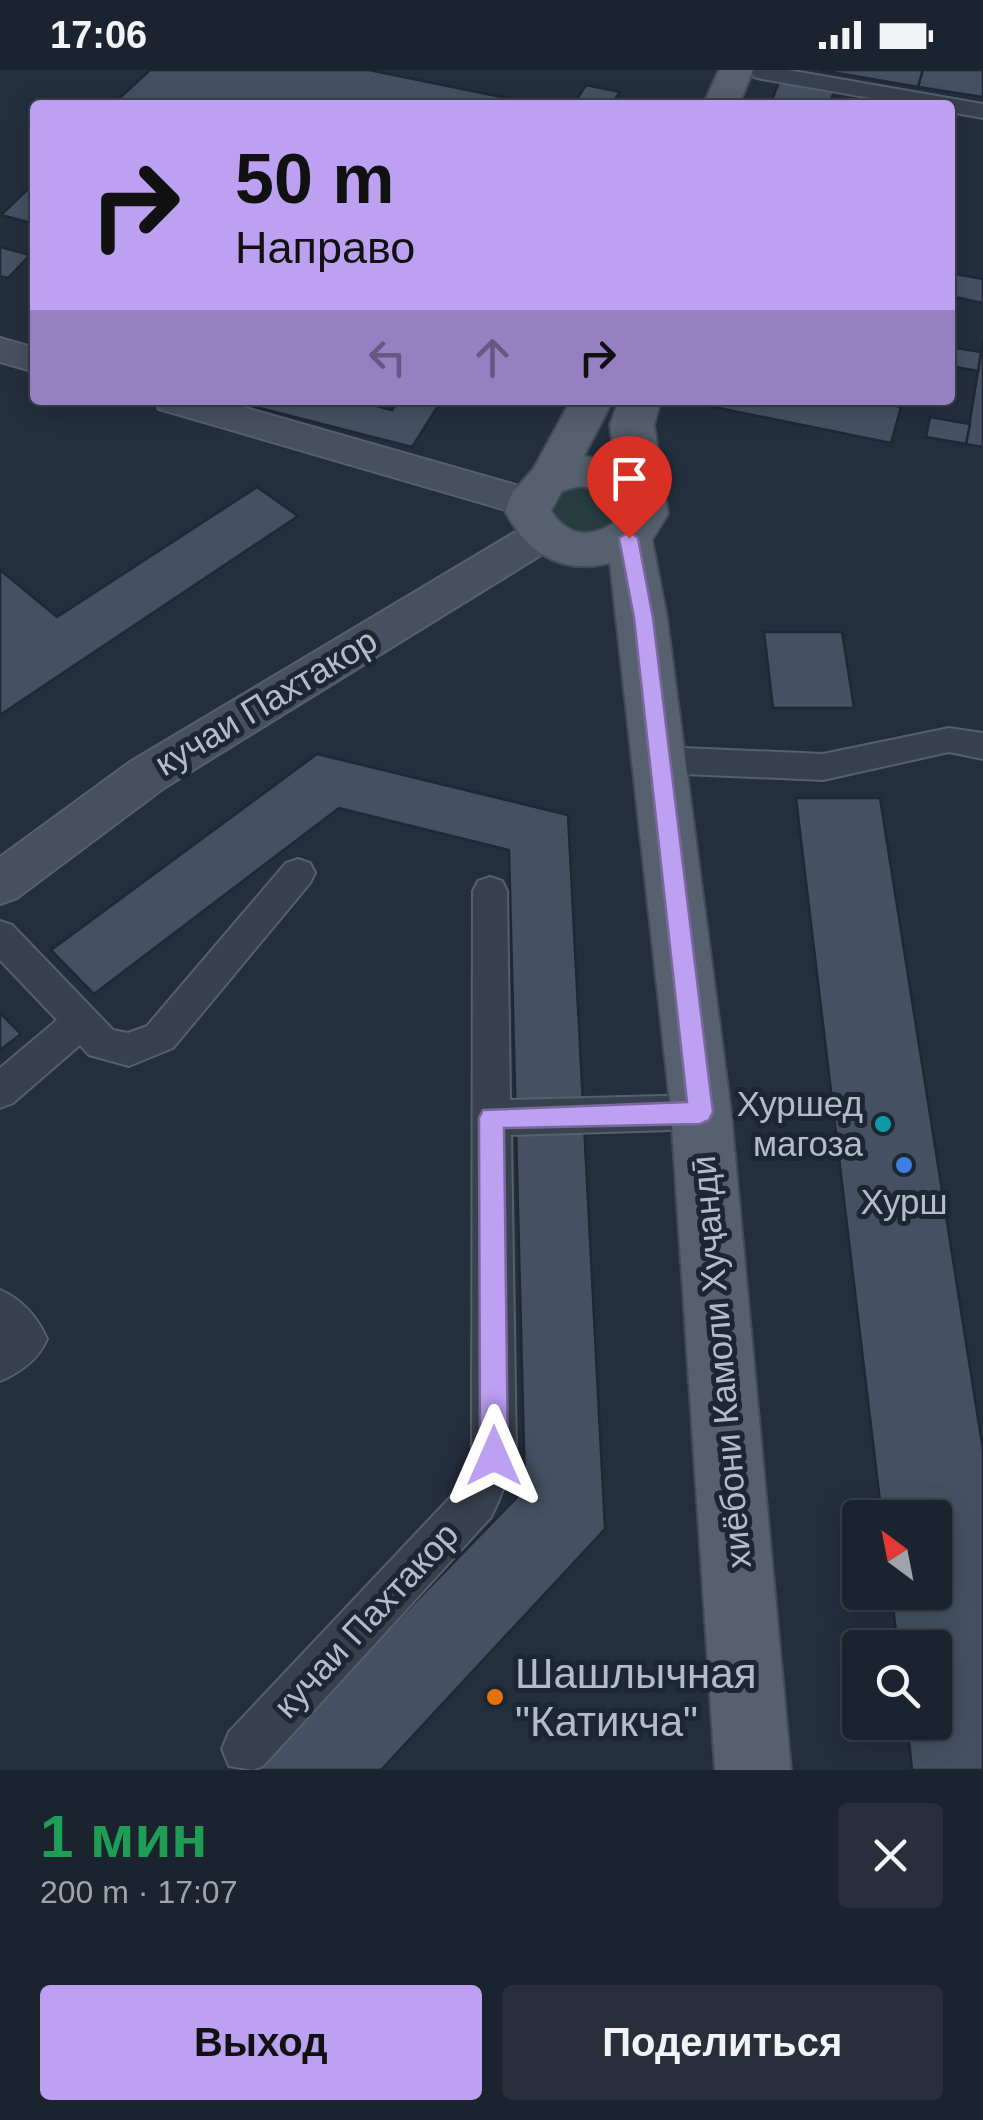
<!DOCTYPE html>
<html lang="ru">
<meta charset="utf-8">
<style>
body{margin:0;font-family:Helvetica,sans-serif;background:#282f3a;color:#f1f3f6;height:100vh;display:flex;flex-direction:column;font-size:38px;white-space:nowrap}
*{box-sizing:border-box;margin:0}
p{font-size:32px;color:#a0a4aa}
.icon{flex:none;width:55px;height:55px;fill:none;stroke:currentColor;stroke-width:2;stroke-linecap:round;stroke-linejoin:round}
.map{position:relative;height:1700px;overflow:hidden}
.details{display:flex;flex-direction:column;background:#1b232e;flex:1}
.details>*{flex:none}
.banner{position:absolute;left:30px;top:30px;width:925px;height:305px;border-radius:10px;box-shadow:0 5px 25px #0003,0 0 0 2px #39404a;background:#bca0f2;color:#111;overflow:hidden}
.needle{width:65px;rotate:328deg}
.fabs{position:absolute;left:842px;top:1430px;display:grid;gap:20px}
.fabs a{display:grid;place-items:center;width:110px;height:110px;border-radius:10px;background:#1b232e;box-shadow:0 5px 25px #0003,0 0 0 2px #39404a;font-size:50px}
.pin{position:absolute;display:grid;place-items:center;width:85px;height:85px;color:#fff;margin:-102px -42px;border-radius:50% 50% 50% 0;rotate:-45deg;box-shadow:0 0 10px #0007}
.pin .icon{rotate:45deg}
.me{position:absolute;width:110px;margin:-55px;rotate:0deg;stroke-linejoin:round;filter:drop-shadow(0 0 8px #0008)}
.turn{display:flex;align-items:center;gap:35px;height:210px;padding:0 40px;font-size:45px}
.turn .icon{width:130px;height:130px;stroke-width:2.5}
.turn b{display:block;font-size:70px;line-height:85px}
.lanes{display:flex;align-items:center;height:95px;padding:0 40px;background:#0003;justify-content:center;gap:50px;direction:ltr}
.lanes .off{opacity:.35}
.round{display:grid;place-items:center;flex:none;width:105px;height:105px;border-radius:10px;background:#282f3a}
.headline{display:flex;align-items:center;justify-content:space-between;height:170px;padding:0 40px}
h1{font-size:60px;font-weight:700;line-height:75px;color:#1e9e55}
.primary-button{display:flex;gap:20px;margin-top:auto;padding:20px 40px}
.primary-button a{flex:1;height:115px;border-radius:10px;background:#bca0f2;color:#111;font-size:40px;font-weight:700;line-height:115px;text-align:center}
.primary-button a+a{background:#282f3a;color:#f1f3f6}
.status{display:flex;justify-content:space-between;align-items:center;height:70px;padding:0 50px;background:#1b232e;direction:ltr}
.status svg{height:28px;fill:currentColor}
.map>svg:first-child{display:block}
.green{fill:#263c3f}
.building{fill:#455162;stroke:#1f2835;stroke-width:2.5}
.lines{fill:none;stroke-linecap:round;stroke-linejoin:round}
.minor-casing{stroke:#565f6c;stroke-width:4}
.secondary-casing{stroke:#565f6c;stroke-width:4}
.primary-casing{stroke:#414a57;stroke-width:4}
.minor{fill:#38414e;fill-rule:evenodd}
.secondary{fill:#465061;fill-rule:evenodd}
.primary{fill:#56606e;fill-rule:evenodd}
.route{fill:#bca0f2;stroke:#7a689d;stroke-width:2.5}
.culture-dot{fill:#0f9aa8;stroke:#1d2633;stroke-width:4}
.shop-dot{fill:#3f7fe0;stroke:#1d2633;stroke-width:4}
.food-dot{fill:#e8710a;stroke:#1d2633;stroke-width:4}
.labels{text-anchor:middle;stroke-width:10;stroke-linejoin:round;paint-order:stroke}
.street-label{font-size:35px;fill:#b4bcc9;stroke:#1d2633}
.poi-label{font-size:35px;fill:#b4bcc9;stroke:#1d2633;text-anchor:end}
.near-poi-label{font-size:42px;fill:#b4bcc9;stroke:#1d2633;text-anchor:start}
</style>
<div class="status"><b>17:06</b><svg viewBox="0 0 49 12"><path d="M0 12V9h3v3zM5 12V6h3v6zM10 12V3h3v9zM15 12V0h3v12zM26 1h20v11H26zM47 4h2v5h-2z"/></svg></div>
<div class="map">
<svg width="983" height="1700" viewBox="0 0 983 1700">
<rect width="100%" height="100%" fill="#242f3e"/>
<polygon class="green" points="579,416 613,427 619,440 613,452 589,462 562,456 550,438 562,421"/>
<g class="building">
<polygon points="150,0 369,0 536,34 112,35"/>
<polygon points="820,0 923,0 918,17"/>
<polygon points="923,0 983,0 983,27 918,17"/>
<polygon points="779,12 834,22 829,35 770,35"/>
<polygon points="586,15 620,22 611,35 573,35"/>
<polygon points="35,112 35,154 1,145"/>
<polygon points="0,177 30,185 8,208 0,206"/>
<polygon points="950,203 983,209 983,233 950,226"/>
<polygon points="983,271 983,377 966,374"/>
<polygon points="950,277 981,282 978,301 950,296"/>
<polygon points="228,330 354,330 392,340 399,330 442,330 412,377"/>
<polygon points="700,330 868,330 901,337 891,373 699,334"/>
<polygon points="930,347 970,354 966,374 926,367"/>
<polygon points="257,417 298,446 0,645 0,500 57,547"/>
<polygon points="764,562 842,562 854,638 773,638"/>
<polygon points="317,684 568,745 605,1459 381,1700 252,1700 525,1419 509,780 339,738 94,924 51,880"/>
<polygon points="796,728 880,728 983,1380 983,1700 912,1700 907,1652 935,1652 935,1578 898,1578 891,1522 935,1522 935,1448 882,1448"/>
<polygon points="0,943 21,964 0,980"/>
</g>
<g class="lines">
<g class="minor-casing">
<g id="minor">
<polygon points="752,0 788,0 983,34 983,48 950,42 950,35 911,35 762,9 754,7"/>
<polygon points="949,658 983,663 983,689 949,682 823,710 661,703 649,699 645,690 649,681 661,677 823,684"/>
<polygon points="298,789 310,793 315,803 310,813 173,978 129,996 89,985 80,975 13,1033 0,1038 0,998 57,950 0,890 0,851 12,855 113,960 128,963 147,956 286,793"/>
<polygon points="490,807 502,811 507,821 510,1030 701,1025 714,1030 720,1042 714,1054 701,1059 511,1065 516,1386 498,1432 491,1447 263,1696 253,1700 229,1696 222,1679 229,1662 460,1417 472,1386 473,821 478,811"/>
<path d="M 0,1220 C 22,1229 38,1248 47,1269 C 38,1290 21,1302 0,1311 Z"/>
</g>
</g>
<g class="secondary-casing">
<g id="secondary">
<polygon points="0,268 35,278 35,302 0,292"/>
<polygon points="154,330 218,330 544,423 550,433 544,443 530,447 159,339"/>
<polygon points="542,450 557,455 563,465 557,475 164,718 17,828 0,834 0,787 130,692 527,455"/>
</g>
</g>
<g class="primary-casing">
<g id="primary">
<polygon points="719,0 753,0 739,35 703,35"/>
<path d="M 571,330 L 613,330 L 584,386 L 615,393 L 610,355 L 619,330 L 661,330 L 654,355 L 668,444 L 652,470 L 667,548 L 731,1042 L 791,1700 L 715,1700 L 671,1042 L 610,493 C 561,505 527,483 505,441 L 512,423 L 534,398 ZM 580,416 C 597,418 609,423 621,436 L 619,449 C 595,468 569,469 551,441 L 562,421 Z"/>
</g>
</g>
<use href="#minor" class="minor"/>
<use href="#secondary" class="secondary"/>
<use href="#primary" class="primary"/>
</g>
<polygon class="route" points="629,462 638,468 653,548 713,1042 709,1050 700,1054 504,1058 508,1386 504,1395 494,1400 484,1395 480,1386 479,1048 483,1040 687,1032 634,548 619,468"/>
<circle class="culture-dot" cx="883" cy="1054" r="10"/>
<circle class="shop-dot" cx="904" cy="1095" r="10"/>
<circle class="food-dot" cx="495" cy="1627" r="10"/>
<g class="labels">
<g class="street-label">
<text transform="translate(266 632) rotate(-31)" y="12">кучаи Пахтакор</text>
<text transform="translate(721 1292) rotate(-95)" y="12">хиёбони Камоли Хуҷандӣ</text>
<text transform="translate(366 1550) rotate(-47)" y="12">кучаи Пахтакор</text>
</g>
<g class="poi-label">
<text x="863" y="1046">Хуршед<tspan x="863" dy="40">магоза</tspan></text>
<text x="904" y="1144" text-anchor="middle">Хурш</text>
</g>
<g class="near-poi-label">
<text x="515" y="1618">Шашлычная<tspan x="515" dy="48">"Катикча"</tspan></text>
</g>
</g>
</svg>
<div class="fabs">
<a><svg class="needle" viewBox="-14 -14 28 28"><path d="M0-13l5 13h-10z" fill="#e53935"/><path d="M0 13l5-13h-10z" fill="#a0a4aa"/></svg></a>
<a><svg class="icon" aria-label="search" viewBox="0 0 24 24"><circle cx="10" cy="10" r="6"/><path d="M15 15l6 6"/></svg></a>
</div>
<div class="pin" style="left:629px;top:468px;background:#d93025"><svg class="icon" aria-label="arrive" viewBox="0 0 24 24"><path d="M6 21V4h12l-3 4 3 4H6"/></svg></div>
<svg class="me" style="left:494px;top:1386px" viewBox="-20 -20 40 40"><path d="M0-17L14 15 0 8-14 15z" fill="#bca0f2" stroke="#fff" stroke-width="4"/></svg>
<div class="banner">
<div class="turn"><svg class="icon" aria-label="right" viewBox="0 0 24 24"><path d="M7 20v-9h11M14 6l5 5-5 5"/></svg><div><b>50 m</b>Направо</div></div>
<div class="lanes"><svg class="icon off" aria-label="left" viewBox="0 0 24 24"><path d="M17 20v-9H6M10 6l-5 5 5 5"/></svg><svg class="icon off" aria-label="ahead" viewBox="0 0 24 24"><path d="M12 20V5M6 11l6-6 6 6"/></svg><svg class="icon" aria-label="right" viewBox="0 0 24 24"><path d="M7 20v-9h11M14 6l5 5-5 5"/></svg></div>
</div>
</div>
<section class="details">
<div class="headline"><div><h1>1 мин</h1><p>200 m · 17:07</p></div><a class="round"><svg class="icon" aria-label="close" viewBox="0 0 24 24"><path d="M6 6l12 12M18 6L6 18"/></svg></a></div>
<div class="primary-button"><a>Выход</a><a>Поделиться</a></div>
</section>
